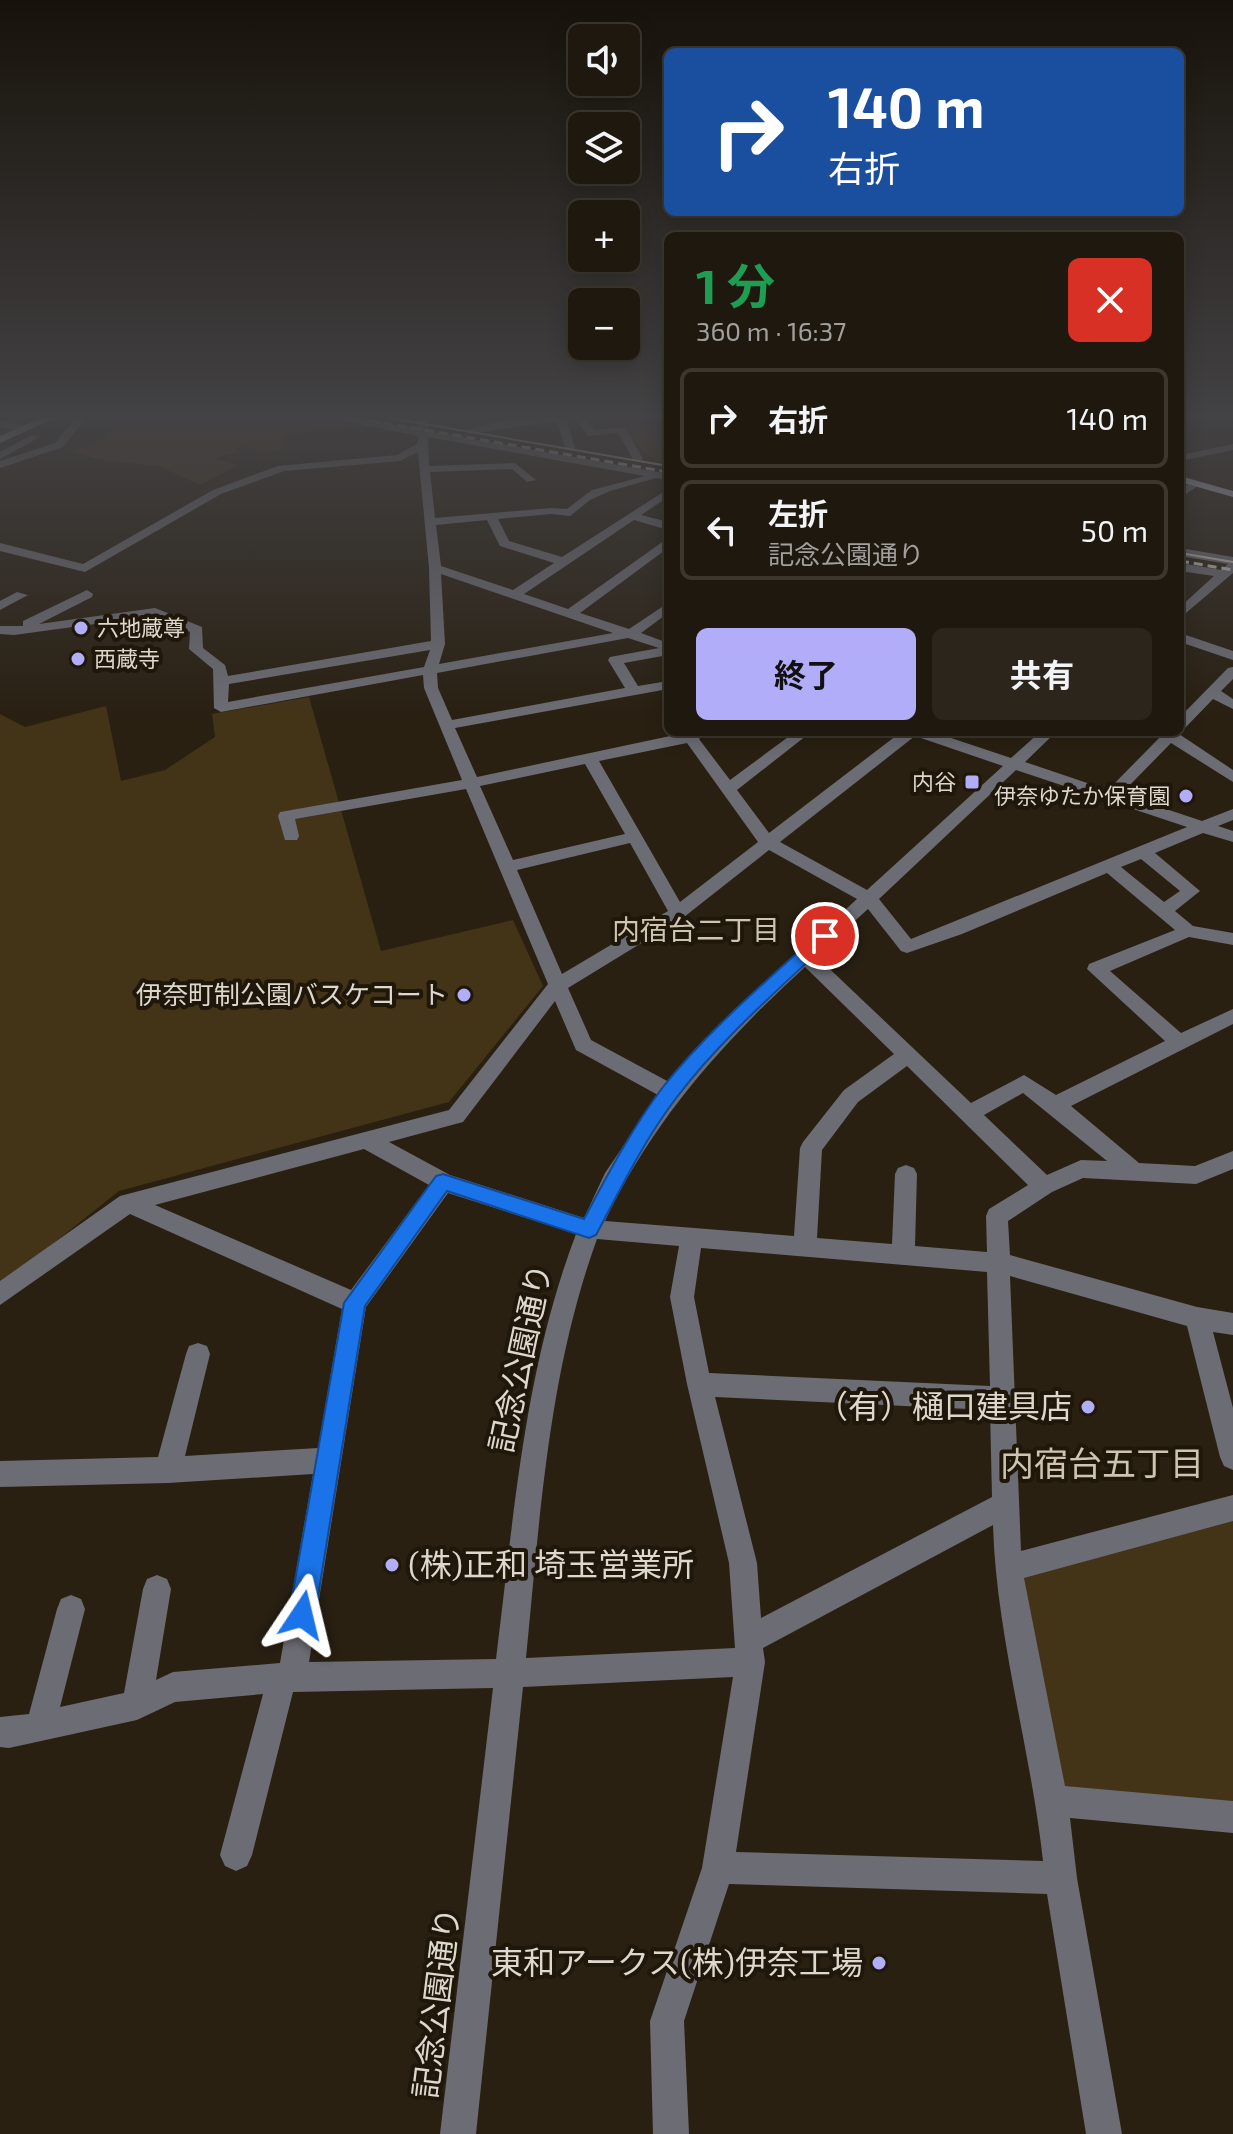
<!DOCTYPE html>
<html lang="ja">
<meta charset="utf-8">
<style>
body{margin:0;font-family:"Exo 2","Noto Sans JP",sans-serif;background:#2c251c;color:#f1f3f6;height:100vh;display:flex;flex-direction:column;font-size:30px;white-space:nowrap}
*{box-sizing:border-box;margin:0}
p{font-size:26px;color:#a1a09e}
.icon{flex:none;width:44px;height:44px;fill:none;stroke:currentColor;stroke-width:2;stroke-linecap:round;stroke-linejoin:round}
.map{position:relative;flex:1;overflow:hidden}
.drawer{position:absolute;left:664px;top:232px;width:520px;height:504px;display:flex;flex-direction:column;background:#1f180e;border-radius:12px;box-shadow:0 4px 20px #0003,0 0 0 2px #3c372e}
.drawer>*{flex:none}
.banner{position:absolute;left:664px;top:48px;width:520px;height:168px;border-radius:12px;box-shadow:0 4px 20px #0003,0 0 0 2px #3c372e;background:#1a4fa0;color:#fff;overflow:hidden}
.tools{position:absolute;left:568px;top:24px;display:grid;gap:16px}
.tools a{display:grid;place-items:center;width:72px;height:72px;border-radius:12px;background:#1f180e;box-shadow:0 4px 20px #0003,0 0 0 2px #3c372e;font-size:40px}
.pin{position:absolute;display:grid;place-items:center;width:68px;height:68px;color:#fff;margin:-34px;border:4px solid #fff;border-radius:50%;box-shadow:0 2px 8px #0007}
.me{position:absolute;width:88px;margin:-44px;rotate:10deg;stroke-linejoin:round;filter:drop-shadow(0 0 6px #0008)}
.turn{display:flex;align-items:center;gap:28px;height:168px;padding:0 32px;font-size:36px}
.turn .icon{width:104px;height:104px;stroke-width:2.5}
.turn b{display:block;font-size:56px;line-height:68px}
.round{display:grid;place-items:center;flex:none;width:84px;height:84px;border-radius:12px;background:#2c251c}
.head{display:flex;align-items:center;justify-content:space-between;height:136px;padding:0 32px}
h1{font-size:48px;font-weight:700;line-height:60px;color:#1e9e55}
.primary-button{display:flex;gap:16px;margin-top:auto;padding:16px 32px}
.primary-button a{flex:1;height:92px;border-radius:12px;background:#b2adf9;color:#111;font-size:32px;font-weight:700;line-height:92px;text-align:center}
.primary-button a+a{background:#2c251c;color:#f1f3f6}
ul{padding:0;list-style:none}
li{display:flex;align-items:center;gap:24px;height:100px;margin:0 16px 12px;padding:0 16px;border:4px solid #3c372e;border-radius:12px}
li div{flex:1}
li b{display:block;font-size:30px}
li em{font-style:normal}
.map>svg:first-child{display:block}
.green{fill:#433317}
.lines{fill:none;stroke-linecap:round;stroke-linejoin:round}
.minor{fill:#6c6c74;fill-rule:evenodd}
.major{fill:#b9b8c9;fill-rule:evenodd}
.tram{stroke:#c7c0b7;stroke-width:2}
.rail{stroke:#c7c0b7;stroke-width:3;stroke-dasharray:9 5;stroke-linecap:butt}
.route{fill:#1a73e8;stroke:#114b97;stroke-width:2}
.poi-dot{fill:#b2adf9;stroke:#1f1709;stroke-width:3}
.labels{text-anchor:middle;stroke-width:8;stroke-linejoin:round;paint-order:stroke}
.far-poi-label{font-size:22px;fill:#ddd7ce;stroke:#1f1709;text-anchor:start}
.poi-label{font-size:26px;fill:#ddd7ce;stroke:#1f1709;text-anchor:end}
.neighbourhood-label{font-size:28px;fill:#cfc3b1;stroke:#1f1709}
.near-street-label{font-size:32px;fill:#ddd7ce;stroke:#1f1709}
.near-poi-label{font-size:32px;fill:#ddd7ce;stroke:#1f1709;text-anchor:end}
.near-neighbourhood-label{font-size:34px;fill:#cfc3b1;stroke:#1f1709}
</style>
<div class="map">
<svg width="1233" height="2134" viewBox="0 0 1233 2134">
<rect width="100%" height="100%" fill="#292012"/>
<g class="green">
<polygon points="127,418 328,418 369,426 281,434 287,449 264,452 240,446 236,449 239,453 219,456 216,459 239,465 200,485 159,466 108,461 71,452 101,439"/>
<polygon points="608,418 668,418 668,463 655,461"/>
<polygon points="309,697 381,951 513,920 543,986 449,1102 119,1191 0,1286 0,714 25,727 106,706 121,781 165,770 215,737 212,714"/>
<polygon points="1233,1508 1233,1817 1052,1801 1008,1568"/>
</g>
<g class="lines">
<g class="minor">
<polygon points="75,418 86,418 63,447 0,468 0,461 55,443"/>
<path d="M 331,418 L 355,418 L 418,429 L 418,418 L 428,418 L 428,431 L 668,474 L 668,480 L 656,478 L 610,491 L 590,500 L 570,516 L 551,514 L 498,519 L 509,541 L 562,557 L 668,489 L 668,497 L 641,515 L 668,522 L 668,530 L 634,520 L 524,594 L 568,609 L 668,538 L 668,548 L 580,613 L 629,629 L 668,603 L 668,613 L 641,633 L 668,643 L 668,655 L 624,663 L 638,686 L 668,681 L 668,689 L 455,728 L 477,777 L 689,732 L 705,732 L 699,739 L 730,780 L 795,732 L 811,732 L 737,790 L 769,833 L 901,732 L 933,732 L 1011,758 L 1040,732 L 1056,732 L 1025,762 L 1108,790 L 1165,732 L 1180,731 L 1179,734 L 1233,770 L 1233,782 L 1171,743 L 1121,794 L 1202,821 L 1233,809 L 1233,820 L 1218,826 L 1233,831 L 1233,842 L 1203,833 L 1155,853 L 1200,891 L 1175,911 L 1193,926 L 1233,933 L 1233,945 L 1189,937 L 1110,971 L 1181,1033 L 1233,1009 L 1233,1024 L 1071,1106 L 1139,1163 L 1195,1166 L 1233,1151 L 1233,1169 L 1196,1184 L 1083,1178 L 1052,1192 L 1008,1221 L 1010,1255 L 1197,1307 L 1233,1313 L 1233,1335 L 1213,1332 L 1233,1408 L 1233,1470 L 1224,1466 L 1220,1457 L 1187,1326 L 1010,1276 L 1021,1551 L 1233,1495 L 1233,1521 L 1024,1578 L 1065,1786 L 1233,1801 L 1233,1833 L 1070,1818 L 1077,1878 L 1122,2134 L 1086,2134 L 1047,1894 L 729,1884 L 684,2021 L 689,2134 L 653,2134 L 650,2021 L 702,1868 L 733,1677 L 523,1687 L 476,2134 L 440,2134 L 493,1688 L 293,1692 L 252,1855 L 247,1866 L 236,1871 L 225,1866 L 220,1855 L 263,1694 L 175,1702 L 137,1720 L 9,1748 L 0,1747 L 0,1717 L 29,1714 L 57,1609 L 61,1599 L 71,1595 L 81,1599 L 85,1609 L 60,1707 L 124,1693 L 143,1589 L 147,1579 L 157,1575 L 167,1579 L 171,1589 L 156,1680 L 173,1672 L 280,1663 L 313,1474 L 168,1483 L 0,1487 L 0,1461 L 158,1457 L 186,1354 L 189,1346 L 198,1343 L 207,1346 L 210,1354 L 185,1456 L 318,1448 L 342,1309 L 130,1214 L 0,1305 L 0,1281 L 120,1196 L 449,1110 L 548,984 L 466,789 L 295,819 L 299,836 L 297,840 L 285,840 L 278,816 L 280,812 L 462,780 L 424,688 L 423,675 L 221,712 L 214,708 L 213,669 L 189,649 L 190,632 L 154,616 L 14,635 L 0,634 L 0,626 L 23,626 L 23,621 L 87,590 L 93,594 L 92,597 L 39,624 L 155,608 L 202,627 L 203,648 L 225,665 L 228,676 L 431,641 L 429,568 L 418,452 L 400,461 L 284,471 L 221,494 L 85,572 L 0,551 L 0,543 L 83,564 L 213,490 L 278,466 L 397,455 L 418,443 L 418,436 ZM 428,437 L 645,476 L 592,490 L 567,509 L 551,508 L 435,518 L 430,472 L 512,469 L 527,482 L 536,480 L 515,463 L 429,466 ZM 487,520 L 500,546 L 554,563 L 513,590 L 441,566 L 436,525 ZM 441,574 L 613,633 L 439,664 L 445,644 ZM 628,638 L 659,648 L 610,657 L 608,660 L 625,688 L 452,720 L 438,688 L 437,673 ZM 430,650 L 424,667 L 228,702 L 229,684 ZM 915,736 L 1003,766 L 867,890 L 780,842 ZM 687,743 L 758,842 L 680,902 L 599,761 ZM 585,764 L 625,834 L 513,860 L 480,786 ZM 1016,770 L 1187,827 L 911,939 L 879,899 ZM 630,843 L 668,911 L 562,974 L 517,870 ZM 769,850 L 857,899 L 743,1003 L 669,1082 L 591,1040 L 568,988 L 684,917 ZM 1141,859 L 1180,891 L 1164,902 L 1121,867 ZM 1107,873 L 1175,930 L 1089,964 L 1087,969 L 1165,1041 L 1056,1095 L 1024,1075 L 971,1103 L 816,956 L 868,909 L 901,951 L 907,953 L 962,934 ZM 805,967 L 894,1054 L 844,1090 L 803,1142 L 800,1148 L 794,1236 L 605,1221 C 652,1121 724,1041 805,967 ZM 555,1001 L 576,1050 L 658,1095 L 605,1173 L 584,1218 L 450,1175 L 389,1142 L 463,1122 ZM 907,1066 L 1028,1185 L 989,1209 L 986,1216 L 987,1252 L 915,1246 L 917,1174 L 914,1168 L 906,1165 L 898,1168 L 895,1174 L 892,1244 L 817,1238 L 822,1150 L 858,1102 ZM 1023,1093 L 1107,1161 L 1081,1160 L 1047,1175 L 984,1115 ZM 364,1149 L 429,1185 L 351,1290 L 155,1205 ZM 448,1193 L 576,1234 C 524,1371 514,1515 496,1659 L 309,1662 L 366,1307 ZM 597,1239 L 679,1246 L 670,1297 L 687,1384 L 729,1563 L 735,1648 L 526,1658 C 540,1517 548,1374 597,1239 ZM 701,1248 L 987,1272 L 990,1386 L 709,1373 L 694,1297 ZM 715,1397 L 990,1410 L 992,1497 L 761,1618 L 757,1563 ZM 993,1525 C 996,1635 1031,1750 1043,1861 L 736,1852 L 765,1662 L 763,1648 Z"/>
<polygon points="529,418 566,418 575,448 570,451 565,448 557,421 470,434 465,431 490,423"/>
<polygon points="574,418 585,418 595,430 625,427 643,459 634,461 618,433 588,436"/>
<polygon points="0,421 29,427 30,429 25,432 0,427"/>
<polygon points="31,435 40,437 0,459 0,452"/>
<polygon points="1233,444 1233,450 1180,461 1180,455"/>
<polygon points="1191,482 1201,484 1180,498 1180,490"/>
<polygon points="1180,548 1233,557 1233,573 1180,618 1180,607 1214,576 1180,571 1180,563 1221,570 1228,564 1180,556"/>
<polygon points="17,592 28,595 0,610 0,601"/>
<polygon points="1180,633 1233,651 1233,660 1180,642"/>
<polygon points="1233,667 1233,679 1221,691 1233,699 1233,709 1213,699 1185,728 1180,729 1180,717 1228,668"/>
</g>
<g class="major">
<polygon points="41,418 55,418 0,443 0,436"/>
<polygon points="1180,476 1233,491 1233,497 1180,482"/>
</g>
<g class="tram">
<polyline points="389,418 668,466"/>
<polyline points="1180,553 1233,562"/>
</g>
<g class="rail">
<polyline points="356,418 668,472"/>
<polyline points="1180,561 1233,570"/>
</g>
</g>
<linearGradient id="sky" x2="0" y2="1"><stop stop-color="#17120a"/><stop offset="0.58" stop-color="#434244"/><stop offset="1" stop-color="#434244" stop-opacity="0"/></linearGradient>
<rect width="1233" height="717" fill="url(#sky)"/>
<path class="route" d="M 825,930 L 834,936 L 831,940 C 778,990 721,1039 677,1097 C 644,1140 621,1188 596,1235 L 589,1238 L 447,1191 L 365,1306 L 315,1615 L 311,1624 L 302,1628 L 293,1624 L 289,1615 L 344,1303 L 436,1176 L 443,1174 L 584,1219 C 608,1174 632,1128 663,1087 C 708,1030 766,982 820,932 Z"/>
<g class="poi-dot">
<circle cx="81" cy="628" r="8"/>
<circle cx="78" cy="659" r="8"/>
<rect x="964" y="774" width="16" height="16" rx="4"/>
<circle cx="1186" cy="796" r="8"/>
<circle cx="464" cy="995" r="8"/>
<circle cx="1088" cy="1407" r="8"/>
<circle cx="392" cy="1565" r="8"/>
<circle cx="879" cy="1963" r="8"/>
</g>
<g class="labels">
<g class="far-poi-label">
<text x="97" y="636">六地蔵尊</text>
<text x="94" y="667">西蔵寺</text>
<text x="956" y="790" text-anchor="end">内谷</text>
<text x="1170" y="804" text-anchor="end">伊奈ゆたか保育園</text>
</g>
<g class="poi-label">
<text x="448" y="1004">伊奈町制公園バスケコート</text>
</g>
<g class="neighbourhood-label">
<text x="696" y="940">内宿台二丁目</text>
</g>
<g class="near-street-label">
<text transform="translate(521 1358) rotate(-78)" y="11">記念公園通り</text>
<text transform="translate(437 2003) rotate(-83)" y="11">記念公園通り</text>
</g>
<g class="near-poi-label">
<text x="1072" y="1418">（有）樋口建具店</text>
<text x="408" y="1576" text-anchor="start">(株)正和 埼玉営業所</text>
<text x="863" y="1974">東和アークス(株)伊奈工場</text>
</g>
<g class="near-neighbourhood-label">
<text x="1102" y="1476">内宿台五丁目</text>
</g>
</g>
</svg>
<div class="tools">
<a><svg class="icon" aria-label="sound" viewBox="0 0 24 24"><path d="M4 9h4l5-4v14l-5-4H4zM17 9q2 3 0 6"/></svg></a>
<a><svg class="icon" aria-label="layers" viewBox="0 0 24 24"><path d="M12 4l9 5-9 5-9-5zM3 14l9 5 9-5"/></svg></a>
<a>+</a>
<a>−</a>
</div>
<div class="pin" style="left:825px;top:936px;background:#d93025"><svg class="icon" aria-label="arrive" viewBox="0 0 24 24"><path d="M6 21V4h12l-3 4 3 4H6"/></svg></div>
<svg class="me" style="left:302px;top:1615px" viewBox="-20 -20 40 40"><path d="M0-17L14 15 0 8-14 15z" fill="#1a73e8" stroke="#fff" stroke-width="4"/></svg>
<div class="banner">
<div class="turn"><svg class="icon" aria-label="right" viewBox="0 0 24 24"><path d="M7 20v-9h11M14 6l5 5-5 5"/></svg><div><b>140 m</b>右折</div></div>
</div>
<section class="drawer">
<div class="head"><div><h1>1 分</h1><p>360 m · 16:37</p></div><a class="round" style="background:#d93025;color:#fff"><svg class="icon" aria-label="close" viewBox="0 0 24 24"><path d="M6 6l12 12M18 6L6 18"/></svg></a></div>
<ul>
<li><svg class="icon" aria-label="right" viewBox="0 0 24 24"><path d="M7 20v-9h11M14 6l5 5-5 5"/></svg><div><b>右折</b></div><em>140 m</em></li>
<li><svg class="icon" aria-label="left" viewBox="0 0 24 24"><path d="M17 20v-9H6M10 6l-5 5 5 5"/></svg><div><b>左折</b><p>記念公園通り</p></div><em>50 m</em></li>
</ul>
<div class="primary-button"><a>終了</a><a>共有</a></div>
</section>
</div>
